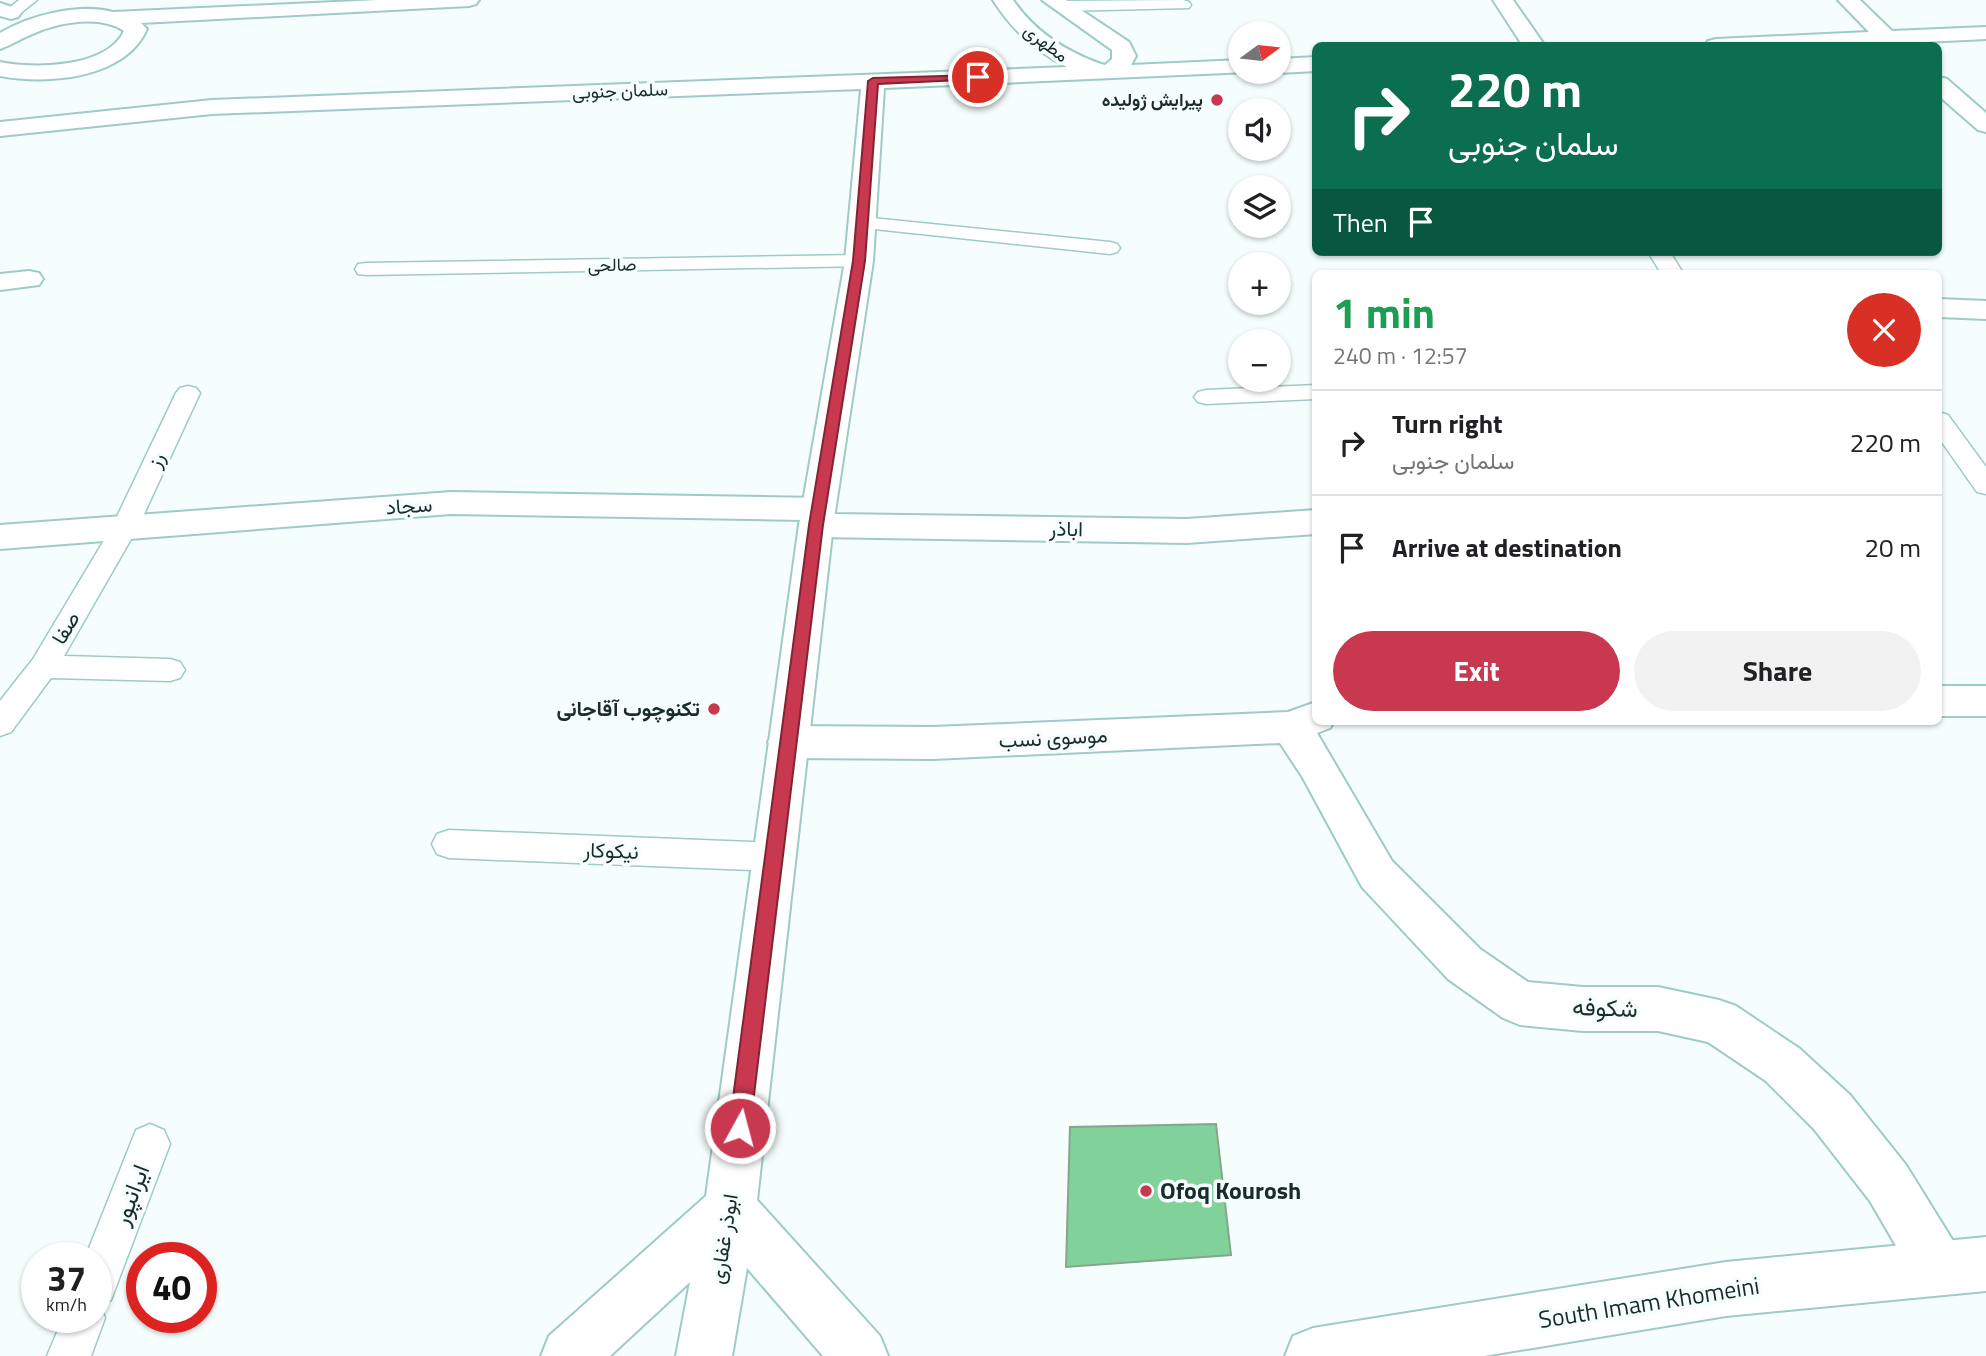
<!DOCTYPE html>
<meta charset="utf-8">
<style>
body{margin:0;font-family:"Titillium Web",Vazirmatn,sans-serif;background:#f2f2f2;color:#202124;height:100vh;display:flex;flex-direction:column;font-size:26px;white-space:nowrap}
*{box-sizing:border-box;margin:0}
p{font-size:23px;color:#757577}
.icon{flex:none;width:38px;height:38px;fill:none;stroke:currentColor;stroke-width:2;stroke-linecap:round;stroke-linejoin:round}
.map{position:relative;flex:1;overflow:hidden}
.panel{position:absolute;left:1312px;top:270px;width:630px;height:455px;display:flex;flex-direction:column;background:#fff;border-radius:10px;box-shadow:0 2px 5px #0004}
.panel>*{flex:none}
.hud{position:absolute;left:1312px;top:42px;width:630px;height:214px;border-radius:10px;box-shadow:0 2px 5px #0004;background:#0b6e4f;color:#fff;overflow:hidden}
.needle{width:46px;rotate:75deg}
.controls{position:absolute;left:1228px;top:21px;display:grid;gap:14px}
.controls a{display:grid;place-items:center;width:63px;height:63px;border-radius:50%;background:#fff;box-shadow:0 2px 5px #0004;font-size:35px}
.speed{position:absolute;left:21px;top:1242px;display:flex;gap:14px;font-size:35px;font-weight:700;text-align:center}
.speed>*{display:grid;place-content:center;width:91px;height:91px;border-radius:50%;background:#fff;box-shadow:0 2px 5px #0004;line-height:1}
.speed small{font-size:18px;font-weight:400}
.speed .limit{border:10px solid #d22;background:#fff;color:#111}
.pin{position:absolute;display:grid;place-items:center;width:60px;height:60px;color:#fff;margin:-30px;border:4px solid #fff;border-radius:50%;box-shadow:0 2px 7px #0007}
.me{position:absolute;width:77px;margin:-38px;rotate:7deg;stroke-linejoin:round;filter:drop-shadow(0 0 5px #0008)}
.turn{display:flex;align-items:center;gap:24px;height:147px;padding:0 21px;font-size:32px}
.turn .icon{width:91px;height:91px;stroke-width:2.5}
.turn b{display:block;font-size:49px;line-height:60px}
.then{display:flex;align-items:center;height:66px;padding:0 21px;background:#0003;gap:14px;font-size:26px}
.round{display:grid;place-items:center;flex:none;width:74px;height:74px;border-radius:37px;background:#f2f2f2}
.head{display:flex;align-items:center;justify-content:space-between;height:119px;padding:0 21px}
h1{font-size:42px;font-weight:700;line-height:52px;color:#1e9e55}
.action{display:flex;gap:14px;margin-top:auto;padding:14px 21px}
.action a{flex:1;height:80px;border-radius:42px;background:#c8384f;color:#fff;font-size:28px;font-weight:700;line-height:80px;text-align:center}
.action a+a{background:#f2f2f2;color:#202124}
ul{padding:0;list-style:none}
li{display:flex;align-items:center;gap:21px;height:105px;padding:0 21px;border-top:2px solid #e0e0e0}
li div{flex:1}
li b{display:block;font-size:26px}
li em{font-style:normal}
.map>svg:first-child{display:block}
.building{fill:#80d29a;stroke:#86a58e;stroke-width:2}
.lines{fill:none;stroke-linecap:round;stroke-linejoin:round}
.lane-casing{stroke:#9ecbc6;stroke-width:3}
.street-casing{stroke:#9ecbc6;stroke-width:4}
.secondary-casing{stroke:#9ecbc6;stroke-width:4}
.lane{fill:#fff;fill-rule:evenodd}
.street{fill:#fff;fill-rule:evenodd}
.secondary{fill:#fff;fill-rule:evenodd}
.route{fill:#c8384f;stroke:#822433;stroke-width:2}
.poi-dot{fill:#c8384f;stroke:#f5fefd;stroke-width:2.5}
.labels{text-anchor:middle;stroke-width:7;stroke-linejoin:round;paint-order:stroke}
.far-street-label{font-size:18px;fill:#1a2c2a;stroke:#f5fefd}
.far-poi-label{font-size:18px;font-weight:bold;fill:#1a2c2a;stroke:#f5fefd;text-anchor:end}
.street-label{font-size:21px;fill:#1a2c2a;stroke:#f5fefd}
.poi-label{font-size:21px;font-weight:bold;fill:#1a2c2a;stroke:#f5fefd;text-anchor:end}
.near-street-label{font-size:24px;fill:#1a2c2a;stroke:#f5fefd}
.near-poi-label{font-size:24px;font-weight:bold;fill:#1a2c2a;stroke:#f5fefd;text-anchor:start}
</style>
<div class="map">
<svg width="1986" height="1356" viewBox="0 0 1986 1356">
<rect width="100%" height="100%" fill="#f5fefd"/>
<polygon class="building" points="1216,1124 1231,1255 1066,1267 1070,1127"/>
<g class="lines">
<g class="lane-casing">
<g id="lane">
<polygon points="19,0 37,0 17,16 5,16 3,13"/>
<polygon points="1183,0 1189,2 1191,5 1189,8 1062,11 1054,6 1062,1"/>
<polygon points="862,217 1110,242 1117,244 1120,248 1117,252 1110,254 855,227 852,223 855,219"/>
<polygon points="1648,252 1670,252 1683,273 1661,273"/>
<polygon points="859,255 867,256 870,261 867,266 366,275 358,274 355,269 358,264 366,263"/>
<polygon points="1316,385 1316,399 1206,404 1198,402 1194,397 1198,392 1206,390"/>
<polygon points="188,386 196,388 200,393 138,527 64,656 170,659 180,662 185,670 180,678 170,681 51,678 11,732 0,736 0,701 33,659 112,527 176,393 180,388"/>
<polygon points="1939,412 1948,415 1986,467 1986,494 1977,492 1939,438"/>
<polygon points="449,830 774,843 786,847 791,857 786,867 774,871 449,858 437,854 432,844 437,834"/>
<polygon points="150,1124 164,1130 170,1144 111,1300 100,1304 105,1318 91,1356 47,1356 63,1318 96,1318 96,1258 85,1258 136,1130"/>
</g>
</g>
<g class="street-casing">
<g id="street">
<polygon points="1493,0 1513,0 1545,46 1523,46"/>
<polygon points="0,3 18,9 21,13 18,17 11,19 0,16"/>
<polygon points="29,271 39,273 43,279 39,285 0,290 0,274"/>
<polygon points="1939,299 1986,301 1986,319 1939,317"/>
<polygon points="451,492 818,498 830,501 835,509 832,514 1187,519 1316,510 1316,534 1187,543 816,537 804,533 799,525 802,520 451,514 0,549 0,525"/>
<rect x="1939" y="686" width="47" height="30"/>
<polygon points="1316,702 1316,721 1334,721 1330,728 1317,733 1392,861 1480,949 1528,982 1583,987 1658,987 1719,1000 1736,1006 1800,1049 1850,1095 1906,1165 1958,1249 1966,1268 1958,1287 1939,1295 1920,1287 1870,1201 1814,1129 1766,1081 1708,1042 1658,1031 1583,1031 1520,1025 1503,1018 1448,979 1362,887 1303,778 1280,743 933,759 788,758 774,753 768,742 774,731 788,726 933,727 1288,712"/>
</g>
</g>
<g class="secondary-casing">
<g id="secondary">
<path d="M 379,0 L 479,0 L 476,4 L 469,6 L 141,23 L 147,29 C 125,79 47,85 0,76 L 0,62 C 34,69 107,68 124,31 C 100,15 61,22 35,33 C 23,37 12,45 0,49 L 0,33 C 30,15 79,3 113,12 Z"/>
<path d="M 993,0 L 1013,0 C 1035,32 1065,51 1101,64 L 1105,65 L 1112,59 L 1112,50 L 1042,0 L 1066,0 L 1129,42 L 1136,56 L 1131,65 L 1241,60 L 1241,72 L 1249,72 L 884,88 L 873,261 L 833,525 L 757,1200 L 880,1336 L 888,1356 L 823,1356 L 747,1268 L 732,1356 L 676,1356 L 690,1282 L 610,1356 L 541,1356 L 549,1336 L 706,1196 L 799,525 L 845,261 L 861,89 L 212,114 L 0,136 L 0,122 L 212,100 L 1067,67 C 1035,51 1012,30 993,0 Z"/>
<polygon points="1838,0 1860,0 1892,31 1986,27 1986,39 1904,43 1906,46 1705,46 1708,41 1716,39 1869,32"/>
<polygon points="1316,57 1316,71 1279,73 1275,72 1279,72 1279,59"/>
<polygon points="1939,77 1947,79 1986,113 1986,132 1978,130 1939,96"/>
<polygon points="1986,1237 1986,1291 1726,1316 1484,1356 1285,1356 1293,1336 1313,1328 1726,1262"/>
</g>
</g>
<use href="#lane" class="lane"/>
<use href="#street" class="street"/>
<use href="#secondary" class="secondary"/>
</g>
<polygon class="route" points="978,75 982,77 981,79 878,84 865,261 823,525 750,1128 747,1135 740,1138 733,1135 729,1128 809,525 853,261 868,81 873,78"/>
<g class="poi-dot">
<circle cx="1217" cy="100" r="7"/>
<circle cx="714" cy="709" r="7"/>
<circle cx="1146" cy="1191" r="7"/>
</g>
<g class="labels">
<g class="far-street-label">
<text transform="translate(1046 43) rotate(37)" y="6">مطهری</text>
<text transform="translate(620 91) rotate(-2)" y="6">سلمان جنوبی</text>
<text transform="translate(612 265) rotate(-1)" y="6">صالحی</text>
</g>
<g class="far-poi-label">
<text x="1203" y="106">پیرایش ژولیده</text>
</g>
<g class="street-label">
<text transform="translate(156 460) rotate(-65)" y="7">رز</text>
<text transform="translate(409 506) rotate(-4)" y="7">سجاد</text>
<text transform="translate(1066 529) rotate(1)" y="7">اباذر</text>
<text transform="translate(66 628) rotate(-59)" y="7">صفا</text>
<text transform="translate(1053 738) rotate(-3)" y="7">موسوی نسب</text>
<text transform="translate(611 851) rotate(2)" y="7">نیکوکار</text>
<text transform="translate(724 1239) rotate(-81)" y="7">ابوذر غفاری</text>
</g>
<g class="poi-label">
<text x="700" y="716">تکنوچوب آقاجانی</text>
</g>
<g class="near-street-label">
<text transform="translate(1605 1008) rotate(2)" y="8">شکوفه</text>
<text transform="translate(131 1195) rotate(-69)" y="8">ایرانپور</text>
<text transform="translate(1649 1303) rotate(-9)" y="8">South Imam Khomeini</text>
</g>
<g class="near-poi-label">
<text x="1160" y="1199">Ofoq Kourosh</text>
</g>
</g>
</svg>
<div class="controls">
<a><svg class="needle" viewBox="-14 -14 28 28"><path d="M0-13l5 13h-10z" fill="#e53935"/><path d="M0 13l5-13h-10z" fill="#757577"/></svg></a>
<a><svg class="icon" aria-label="sound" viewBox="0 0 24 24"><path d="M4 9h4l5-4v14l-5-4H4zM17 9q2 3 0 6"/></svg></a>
<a><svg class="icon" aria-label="layers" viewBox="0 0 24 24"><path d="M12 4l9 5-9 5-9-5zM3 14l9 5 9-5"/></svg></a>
<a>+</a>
<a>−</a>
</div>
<div class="speed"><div>37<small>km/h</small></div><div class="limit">40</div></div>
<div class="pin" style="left:978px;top:77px;background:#d93025"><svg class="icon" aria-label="arrive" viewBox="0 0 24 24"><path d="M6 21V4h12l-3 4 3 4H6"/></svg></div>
<svg class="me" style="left:740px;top:1128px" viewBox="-20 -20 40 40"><circle r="17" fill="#c8384f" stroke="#fff" stroke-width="3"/><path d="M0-11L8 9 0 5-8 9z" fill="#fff"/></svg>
<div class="hud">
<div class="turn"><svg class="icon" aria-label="right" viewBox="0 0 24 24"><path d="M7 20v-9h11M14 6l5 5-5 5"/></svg><div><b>220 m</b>سلمان جنوبی</div></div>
<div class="then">Then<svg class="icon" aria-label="arrive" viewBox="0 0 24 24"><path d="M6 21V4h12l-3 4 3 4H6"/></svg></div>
</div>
<section class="panel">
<div class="head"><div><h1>1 min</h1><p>240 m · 12:57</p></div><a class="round" style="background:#d93025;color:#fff"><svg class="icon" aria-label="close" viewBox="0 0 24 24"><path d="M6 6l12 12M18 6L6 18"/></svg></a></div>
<ul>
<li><svg class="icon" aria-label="right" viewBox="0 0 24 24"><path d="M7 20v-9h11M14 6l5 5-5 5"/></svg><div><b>Turn right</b><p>سلمان جنوبی</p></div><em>220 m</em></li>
<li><svg class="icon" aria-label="arrive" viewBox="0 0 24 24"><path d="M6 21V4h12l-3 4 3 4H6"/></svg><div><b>Arrive at destination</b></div><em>20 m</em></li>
</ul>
<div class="action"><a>Exit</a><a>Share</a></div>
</section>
</div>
